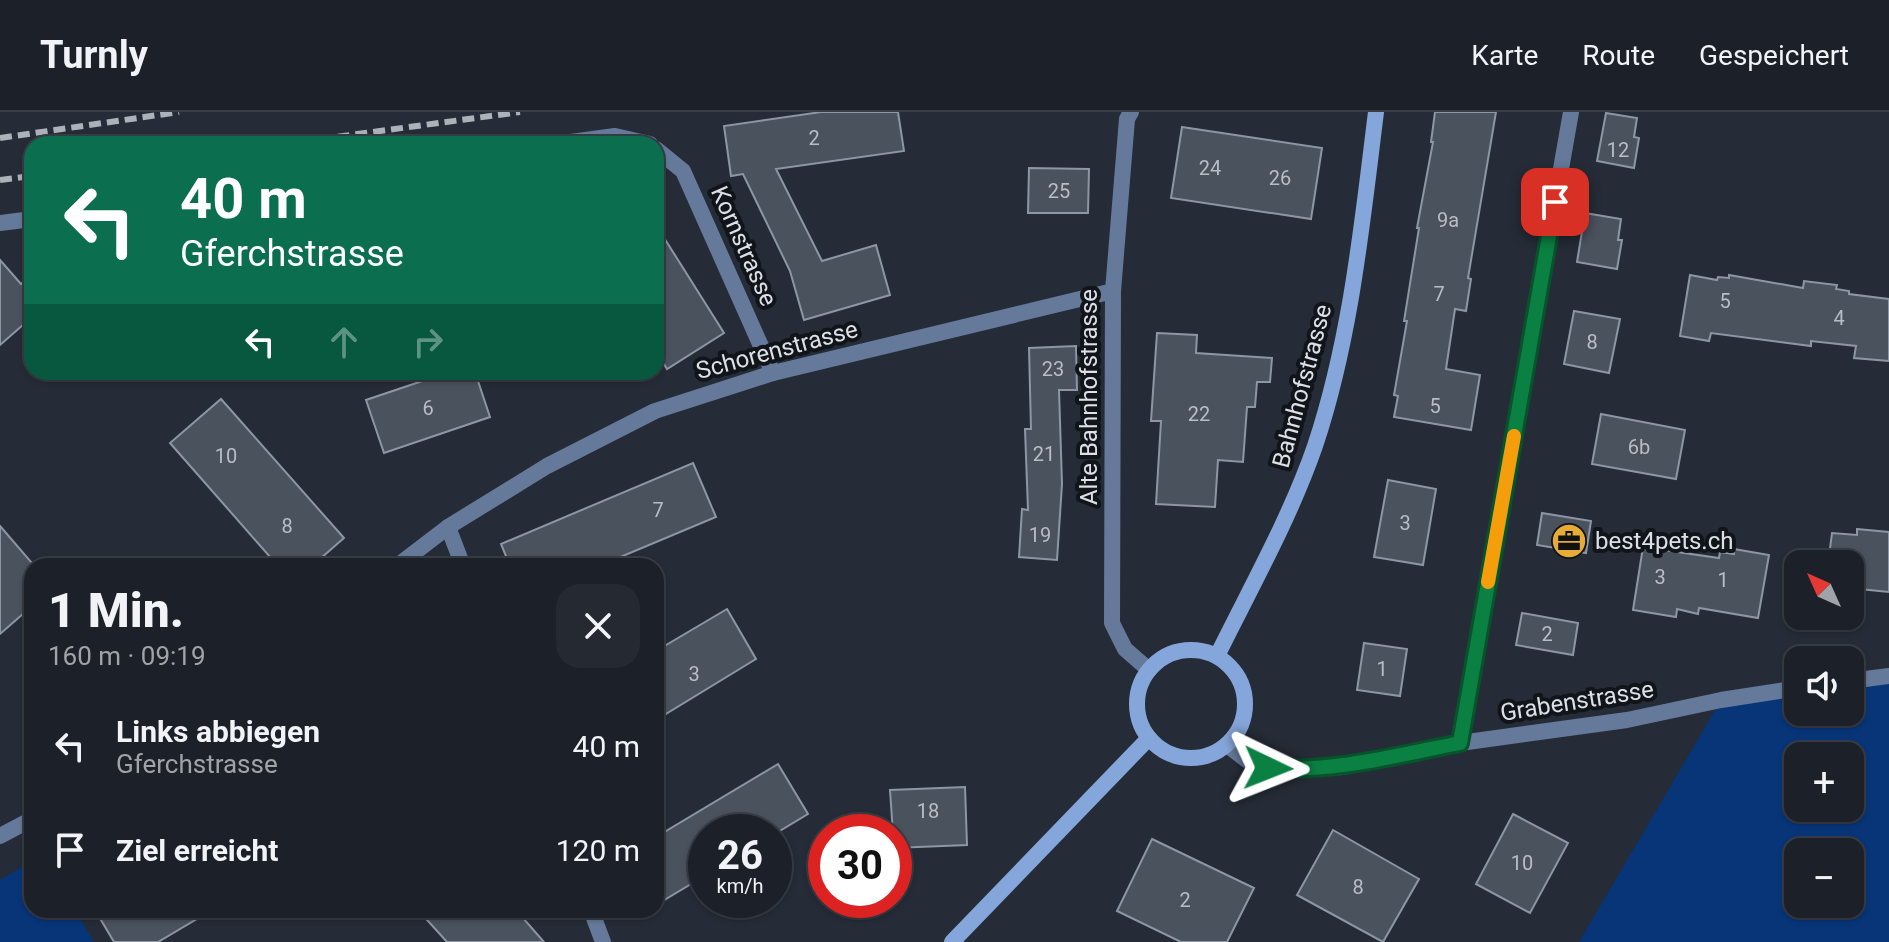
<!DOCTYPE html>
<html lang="de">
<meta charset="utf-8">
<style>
body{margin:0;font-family:Roboto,sans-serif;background:#252931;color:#f1f3f6;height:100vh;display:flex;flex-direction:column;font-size:30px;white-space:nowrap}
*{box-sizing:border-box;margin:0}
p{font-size:26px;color:#a0a3a8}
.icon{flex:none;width:44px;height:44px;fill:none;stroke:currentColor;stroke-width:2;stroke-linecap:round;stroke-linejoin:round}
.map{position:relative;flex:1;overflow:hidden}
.details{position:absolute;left:24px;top:446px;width:640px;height:360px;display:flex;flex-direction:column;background:#1c2129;border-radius:24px;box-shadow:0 2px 6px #0004,0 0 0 2px #3a3e46}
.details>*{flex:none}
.top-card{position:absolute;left:24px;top:24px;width:640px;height:244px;border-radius:24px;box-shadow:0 2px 6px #0004,0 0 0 2px #3a3e46;background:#0b6e4f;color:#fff;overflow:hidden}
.needle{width:52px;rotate:315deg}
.controls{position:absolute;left:1784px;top:438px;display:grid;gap:16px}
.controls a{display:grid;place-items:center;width:80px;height:80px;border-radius:16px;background:#1c2129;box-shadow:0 2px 6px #0004,0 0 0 2px #3a3e46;font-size:40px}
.speed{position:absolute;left:688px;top:702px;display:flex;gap:16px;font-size:40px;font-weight:700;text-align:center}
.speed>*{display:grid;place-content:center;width:104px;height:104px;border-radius:50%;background:#1c2129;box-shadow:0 2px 6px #0004,0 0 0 2px #3a3e46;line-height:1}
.speed small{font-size:20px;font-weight:400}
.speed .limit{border:12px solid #d22;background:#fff;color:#111}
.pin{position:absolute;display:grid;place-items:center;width:68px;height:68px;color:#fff;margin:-34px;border-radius:16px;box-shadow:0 4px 12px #0006}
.me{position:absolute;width:88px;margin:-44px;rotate:92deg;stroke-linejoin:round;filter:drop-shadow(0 0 6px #0008)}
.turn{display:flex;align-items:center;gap:28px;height:168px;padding:0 24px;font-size:36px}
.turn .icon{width:104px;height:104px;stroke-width:2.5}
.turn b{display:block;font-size:56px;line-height:68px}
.lanes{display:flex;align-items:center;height:76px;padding:0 24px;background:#0003;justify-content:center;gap:40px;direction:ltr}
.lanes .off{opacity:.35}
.round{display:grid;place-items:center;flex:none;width:84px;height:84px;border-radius:24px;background:#252931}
.overview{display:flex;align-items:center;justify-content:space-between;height:136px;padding:0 24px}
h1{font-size:48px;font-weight:800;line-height:60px}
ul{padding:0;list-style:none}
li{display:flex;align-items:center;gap:24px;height:104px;padding:0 24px}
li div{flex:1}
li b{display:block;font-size:30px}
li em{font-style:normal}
header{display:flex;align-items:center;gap:48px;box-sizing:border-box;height:112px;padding:0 40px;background:#1c2129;border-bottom:2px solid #3a3e46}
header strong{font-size:38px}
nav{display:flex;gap:44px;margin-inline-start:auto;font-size:28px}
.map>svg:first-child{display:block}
.green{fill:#083478;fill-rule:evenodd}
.building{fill:#4a525e;stroke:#8d96a4;stroke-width:2}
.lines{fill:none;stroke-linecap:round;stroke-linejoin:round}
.street{stroke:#657a9a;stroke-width:16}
.secondary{stroke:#85a6da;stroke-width:16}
.rail{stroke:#adb2ba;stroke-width:6;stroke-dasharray:12 6;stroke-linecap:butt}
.route-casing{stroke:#07532c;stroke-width:20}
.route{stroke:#0b8043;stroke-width:14}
.slow{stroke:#f59e0b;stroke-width:14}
.labels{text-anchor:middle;stroke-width:8;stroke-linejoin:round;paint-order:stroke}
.number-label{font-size:20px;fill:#b8bdc6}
.street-label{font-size:24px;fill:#dce1e8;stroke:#111419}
.poi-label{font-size:24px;fill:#dce1e8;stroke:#111419;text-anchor:start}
</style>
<header>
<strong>Turnly</strong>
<nav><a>Karte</a><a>Route</a><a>Gespeichert</a></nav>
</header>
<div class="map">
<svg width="1889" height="830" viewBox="0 0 1889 830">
<rect width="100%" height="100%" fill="#252c37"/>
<g class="green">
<path d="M 1889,564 L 1889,830 L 1579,830 L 1721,588 L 1798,576 L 1798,600 L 1850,600 L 1850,569 ZM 1798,644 L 1850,644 L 1850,696 L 1798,696 ZM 1798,740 L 1850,740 L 1850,792 L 1798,792 Z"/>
<polygon points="32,749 32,798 75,798 94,830 0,830 0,768"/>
</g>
<g class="building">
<polygon points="821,0 898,0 904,39 776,57 822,149 876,133 890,183 804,208 790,159 743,62 731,64 724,14"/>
<polygon points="1435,0 1496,0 1468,166 1471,167 1466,199 1455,197 1446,257 1480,263 1471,318 1394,305 1398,284 1394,283 1407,209 1404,209 1419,116 1417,116 1433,30 1431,30"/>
<polygon points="1606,1 1637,6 1634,25 1639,26 1634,56 1597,49"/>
<polygon points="1182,15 1322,36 1311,107 1171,86"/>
<polygon points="1029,56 1089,57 1088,101 1028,101"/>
<polygon points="1585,101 1621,107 1618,128 1622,128 1617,157 1577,150"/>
<polygon points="656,113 724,221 667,257 656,239"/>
<polygon points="0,148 21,172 32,162 32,205 0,233"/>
<polygon points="1690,163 1717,168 1718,165 1729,166 1729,163 1803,176 1804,169 1837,173 1836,177 1849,179 1849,182 1889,187 1889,249 1854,246 1856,234 1811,229 1811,234 1711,221 1709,229 1680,224"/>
<polygon points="1574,199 1620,207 1609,261 1564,252"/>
<polygon points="1157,221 1197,223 1196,241 1272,246 1270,270 1257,270 1255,295 1247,295 1243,350 1218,348 1215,395 1156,392 1161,309 1151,309"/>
<polygon points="1076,234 1077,278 1059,278 1062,372 1057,448 1019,445 1022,397 1028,398 1025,317 1031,317 1029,236"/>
<polygon points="449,260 475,260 490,305 384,341 366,288"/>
<polygon points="221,287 344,426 312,454 278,454 170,331"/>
<polygon points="1601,302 1685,318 1676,367 1592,352"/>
<polygon points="693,351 716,405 599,454 510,454 501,432"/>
<polygon points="1388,368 1436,377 1423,453 1374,445"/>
<polygon points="1542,401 1591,409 1586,441 1537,433"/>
<polygon points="0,414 32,451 32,494 0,522"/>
<polygon points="1857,417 1889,420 1889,480 1850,476 1850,452 1828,452 1832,421 1857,423"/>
<polygon points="1643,435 1719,446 1720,440 1734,442 1734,437 1769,443 1758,506 1699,496 1698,502 1677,497 1676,505 1633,498"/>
<polygon points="727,497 756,547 656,608 656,539"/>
<polygon points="1522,501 1578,511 1573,543 1516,533"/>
<polygon points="1364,531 1407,537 1400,584 1357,578"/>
<polygon points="778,652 808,702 778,720 706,720 706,763 656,793 656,725"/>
<polygon points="965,675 967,733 894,736 890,678"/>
<polygon points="1513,702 1568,731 1530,801 1476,772"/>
<polygon points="1333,718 1419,767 1383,830 1297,783"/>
<polygon points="1152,727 1254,776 1227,830 1181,830 1117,799"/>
<polygon points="95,798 212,798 158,830 114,830"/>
<polygon points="418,798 516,798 544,830 447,830"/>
</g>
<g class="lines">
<g class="street">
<polyline points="1131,0 1127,7 1113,179 1112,511 1125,537 1149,558"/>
<polyline points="556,32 615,24 650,32"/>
<polyline points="656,37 683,59 773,261"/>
<polyline points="0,111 32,107"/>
<polyline points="448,415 463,454"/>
<polyline points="397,454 448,415 547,354 655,299 773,261 1113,179"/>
<polyline points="1850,569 1889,564"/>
<polyline points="1460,631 1571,0"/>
<polyline points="1227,633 1253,653 1296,657 1343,655 1460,631 1627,608 1721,588 1798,576"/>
<polyline points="0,724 32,707"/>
<polyline points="591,798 603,830"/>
</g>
<g class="secondary">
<circle cx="1191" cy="592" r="54"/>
<path d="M 1217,544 C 1251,475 1290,406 1315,334 C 1351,226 1362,112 1376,0"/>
<polyline points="952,830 1149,626"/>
</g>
<g class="rail">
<polyline points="0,26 179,0"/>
<polyline points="284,32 520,0"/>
<polyline points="0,68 32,64"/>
</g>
</g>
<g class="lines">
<g class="route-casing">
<path id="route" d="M 1268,656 C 1336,660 1394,644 1460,631 L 1555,90"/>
</g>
<use href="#route" class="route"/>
<polyline class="slow" points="1488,470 1514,324"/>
</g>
<defs>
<g id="office-disc" transform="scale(1.8)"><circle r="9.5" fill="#e7ac37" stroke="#111419"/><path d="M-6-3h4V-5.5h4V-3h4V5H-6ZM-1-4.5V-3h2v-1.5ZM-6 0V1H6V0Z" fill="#111"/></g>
</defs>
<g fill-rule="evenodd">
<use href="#office-disc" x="1569" y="429"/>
</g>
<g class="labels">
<g class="number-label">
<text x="814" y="33">2</text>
<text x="1618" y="45">12</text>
<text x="1210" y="63">24</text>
<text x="1280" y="73">26</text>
<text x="1059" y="86">25</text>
<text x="1448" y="115">9a</text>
<text x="1439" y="189">7</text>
<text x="1725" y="196">5</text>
<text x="1839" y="213">4</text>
<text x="1592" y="237">8</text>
<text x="1053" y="264">23</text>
<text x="1435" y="301">5</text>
<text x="428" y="303">6</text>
<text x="1199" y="309">22</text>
<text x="1639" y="342">6b</text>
<text x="1044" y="349">21</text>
<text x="226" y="351">10</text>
<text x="658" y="405">7</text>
<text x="1405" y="418">3</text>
<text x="287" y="421">8</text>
<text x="1040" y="430">19</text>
<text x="1660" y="472">3</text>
<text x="1723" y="475">1</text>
<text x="1547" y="529">2</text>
<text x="1382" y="564">1</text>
<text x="694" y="569">3</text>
<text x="928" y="706">18</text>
<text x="1522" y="758">10</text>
<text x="1358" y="782">8</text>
<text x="1185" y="795">2</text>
</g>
<g class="street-label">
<text transform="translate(744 134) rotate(66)" y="8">Kornstrasse</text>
<text transform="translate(777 238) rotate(-15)" y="8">Schorenstrasse</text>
<text transform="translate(1302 274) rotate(-75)" y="8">Bahnhofstrasse</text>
<text transform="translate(1089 285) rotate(-90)" y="8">Alte Bahnhofstrasse</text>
<text transform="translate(1577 589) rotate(-9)" y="8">Grabenstrasse</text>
</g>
<g class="poi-label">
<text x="1595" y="437">best4pets.ch</text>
</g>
</g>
</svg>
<div class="controls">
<a><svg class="needle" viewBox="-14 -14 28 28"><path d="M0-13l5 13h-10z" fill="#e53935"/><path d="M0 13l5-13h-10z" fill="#a0a3a8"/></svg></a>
<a><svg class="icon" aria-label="sound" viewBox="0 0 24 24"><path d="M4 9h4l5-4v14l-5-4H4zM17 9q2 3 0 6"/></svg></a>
<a>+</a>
<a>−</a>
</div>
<div class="speed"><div>26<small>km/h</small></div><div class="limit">30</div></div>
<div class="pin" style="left:1555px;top:90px;background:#d93025"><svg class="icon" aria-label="arrive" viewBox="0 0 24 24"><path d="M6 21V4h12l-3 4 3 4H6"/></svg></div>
<svg class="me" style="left:1268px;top:656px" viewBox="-20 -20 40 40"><path d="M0-17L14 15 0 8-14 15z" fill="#0b8043" stroke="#fff" stroke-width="4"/></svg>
<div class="top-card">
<div class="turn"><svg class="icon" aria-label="left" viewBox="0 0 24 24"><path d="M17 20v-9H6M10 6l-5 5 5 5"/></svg><div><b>40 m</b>Gferchstrasse</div></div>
<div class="lanes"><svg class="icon" aria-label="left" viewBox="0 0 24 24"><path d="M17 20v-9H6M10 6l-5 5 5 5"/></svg><svg class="icon off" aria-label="ahead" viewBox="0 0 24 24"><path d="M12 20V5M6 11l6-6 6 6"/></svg><svg class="icon off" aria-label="right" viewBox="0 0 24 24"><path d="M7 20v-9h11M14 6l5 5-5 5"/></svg></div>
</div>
<section class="details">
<div class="overview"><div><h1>1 Min.</h1><p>160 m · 09:19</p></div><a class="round"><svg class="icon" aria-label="close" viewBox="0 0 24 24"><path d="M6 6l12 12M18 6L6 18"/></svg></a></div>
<ul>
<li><svg class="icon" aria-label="left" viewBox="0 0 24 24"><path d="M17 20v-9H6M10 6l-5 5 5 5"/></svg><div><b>Links abbiegen</b><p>Gferchstrasse</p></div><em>40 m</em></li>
<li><svg class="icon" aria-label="arrive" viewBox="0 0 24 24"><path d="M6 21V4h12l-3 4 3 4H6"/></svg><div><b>Ziel erreicht</b></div><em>120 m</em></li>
</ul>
</section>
</div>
